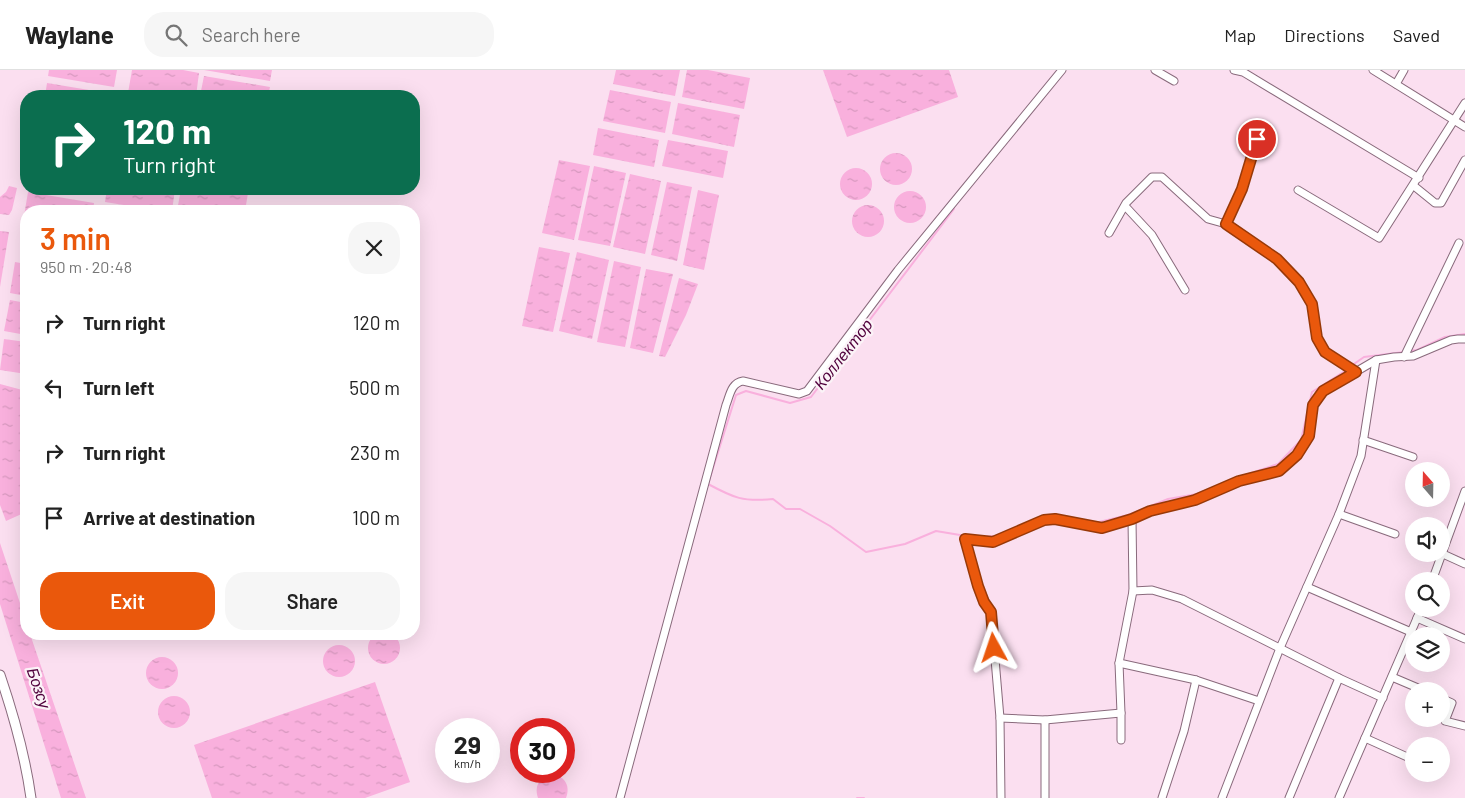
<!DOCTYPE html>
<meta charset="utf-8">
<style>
body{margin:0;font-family:Barlow,sans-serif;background:#f6f6f6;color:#222;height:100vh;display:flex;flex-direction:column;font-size:19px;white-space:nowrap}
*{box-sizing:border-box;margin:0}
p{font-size:16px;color:#767676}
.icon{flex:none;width:28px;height:28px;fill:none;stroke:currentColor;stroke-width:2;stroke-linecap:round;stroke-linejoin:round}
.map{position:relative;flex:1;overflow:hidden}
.details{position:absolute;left:20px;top:135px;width:400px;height:435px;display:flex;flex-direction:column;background:#fff;border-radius:20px;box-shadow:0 5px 20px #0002}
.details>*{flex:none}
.banner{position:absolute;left:20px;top:20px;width:400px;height:105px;border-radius:20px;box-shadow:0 5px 20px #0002;background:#0b6e4f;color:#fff;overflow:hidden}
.needle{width:32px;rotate:340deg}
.fabs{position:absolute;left:1405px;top:392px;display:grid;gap:10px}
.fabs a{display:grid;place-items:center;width:45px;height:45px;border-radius:50%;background:#fff;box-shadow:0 5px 20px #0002;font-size:25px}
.speed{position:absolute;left:435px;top:648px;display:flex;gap:10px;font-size:25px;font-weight:700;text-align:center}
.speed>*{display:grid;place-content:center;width:65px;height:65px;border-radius:50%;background:#fff;box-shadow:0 5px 20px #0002;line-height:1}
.speed small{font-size:12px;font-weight:400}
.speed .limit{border:8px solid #d22;background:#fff;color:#111}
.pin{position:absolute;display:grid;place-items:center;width:42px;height:42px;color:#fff;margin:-21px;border:2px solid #fff;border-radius:50%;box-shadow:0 1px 5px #0007}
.me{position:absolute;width:55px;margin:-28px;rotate:355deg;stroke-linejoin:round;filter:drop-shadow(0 0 4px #0008)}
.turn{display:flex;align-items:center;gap:18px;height:105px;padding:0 20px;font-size:22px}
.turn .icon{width:65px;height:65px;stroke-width:2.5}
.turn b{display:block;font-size:35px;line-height:42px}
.round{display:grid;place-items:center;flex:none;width:52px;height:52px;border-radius:20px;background:#f6f6f6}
.headline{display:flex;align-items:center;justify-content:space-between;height:85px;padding:0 20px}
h1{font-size:30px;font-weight:600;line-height:38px;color:#ea580c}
.button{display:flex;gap:10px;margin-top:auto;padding:10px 20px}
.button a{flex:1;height:58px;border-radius:20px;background:#ea580c;color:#fff;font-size:20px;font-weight:600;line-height:58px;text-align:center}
.button a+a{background:#f6f6f6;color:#222}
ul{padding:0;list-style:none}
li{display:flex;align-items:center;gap:15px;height:65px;padding:0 20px}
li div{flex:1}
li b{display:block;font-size:19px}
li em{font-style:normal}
header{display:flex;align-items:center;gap:30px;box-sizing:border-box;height:70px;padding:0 25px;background:#fff;border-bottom:1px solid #e0e0e0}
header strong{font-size:24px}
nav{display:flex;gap:28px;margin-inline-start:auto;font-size:18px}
.search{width:350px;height:45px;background:#f6f6f6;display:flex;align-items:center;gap:12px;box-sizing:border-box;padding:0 18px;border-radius:20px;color:#767676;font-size:19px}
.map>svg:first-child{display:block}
.water{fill:url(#water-ripples)}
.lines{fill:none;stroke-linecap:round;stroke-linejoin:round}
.stream{stroke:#f9b0dd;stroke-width:2}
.minor-casing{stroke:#896a7c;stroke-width:9}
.major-casing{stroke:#896a7c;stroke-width:11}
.minor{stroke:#fff;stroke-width:7}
.major{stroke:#fff;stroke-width:9}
.route-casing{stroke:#983908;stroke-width:12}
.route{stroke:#ea580c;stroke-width:9}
.labels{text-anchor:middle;stroke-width:4.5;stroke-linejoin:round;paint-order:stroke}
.water-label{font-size:16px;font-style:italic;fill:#50003c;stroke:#fbf3f7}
</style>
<header>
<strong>Waylane</strong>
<div class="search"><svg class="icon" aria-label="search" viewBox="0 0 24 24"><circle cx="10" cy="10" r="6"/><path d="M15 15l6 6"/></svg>Search here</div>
<nav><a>Map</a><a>Directions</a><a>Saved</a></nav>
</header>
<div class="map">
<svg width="1465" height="728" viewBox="0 0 1465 728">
<defs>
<pattern id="water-ripples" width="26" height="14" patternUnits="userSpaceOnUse" patternTransform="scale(1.25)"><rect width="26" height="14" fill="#f9b0dd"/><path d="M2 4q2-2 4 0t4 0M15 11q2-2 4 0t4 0" fill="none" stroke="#d698be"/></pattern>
</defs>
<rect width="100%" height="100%" fill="#fbdff0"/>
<g class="water">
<polygon points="49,0 117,0 114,17 48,6"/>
<polygon points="132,0 183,0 199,3 196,26 149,26 128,23"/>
<polygon points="204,0 272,0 270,11"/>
<polygon points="616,0 680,0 675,26 613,14"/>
<polygon points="687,0 708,0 750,8 744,39 682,27"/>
<polygon points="823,0 949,0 958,27 847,67"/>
<polygon points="204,6 270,17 268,26 200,26"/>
<polygon points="47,13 113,24 113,26 45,26"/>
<polygon points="610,20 671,32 665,63 603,51"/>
<polygon points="678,33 740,45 734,77 672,64"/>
<polygon points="598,58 659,70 654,97 593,85"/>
<polygon points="668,70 728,81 723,108 662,96"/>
<circle cx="896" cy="99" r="16"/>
<polygon points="559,90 590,96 574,170 542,163"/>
<polygon points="594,96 626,103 610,176 578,170"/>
<circle cx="856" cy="114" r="16"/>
<polygon points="630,104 661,111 645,184 613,177"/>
<polygon points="667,112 692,117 677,191 651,185"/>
<polygon points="9,116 17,118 12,140 9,145 0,144 0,127 6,122"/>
<polygon points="107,119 175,119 172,141 161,141 105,132"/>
<polygon points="181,119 223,119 248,123 245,141 177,141"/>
<polygon points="698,120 719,125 704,200 683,195"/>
<circle cx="910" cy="137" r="16"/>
<polygon points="28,122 94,133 93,141 26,141 26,153 23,152"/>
<circle cx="868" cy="151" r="16"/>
<polygon points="0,161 9,162 0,217"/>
<polygon points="539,177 570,183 553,262 522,256"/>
<polygon points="577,182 609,190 592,269 559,261"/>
<polygon points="614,191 641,197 625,277 597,272"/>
<polygon points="15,192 26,194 26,226 10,223"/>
<polygon points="646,199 673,204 653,283 630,278"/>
<polygon points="679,208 698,214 686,245 665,287 659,286"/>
<polygon points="10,230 26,233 26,265 4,261"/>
<polygon points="4,269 26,272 26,304 0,300"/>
<polygon points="0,314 26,321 26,442 6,451 0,435"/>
<polygon points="0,473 26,551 26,564 30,564 86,728 61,728 0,534"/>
<circle cx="384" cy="578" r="16"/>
<circle cx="339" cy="591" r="16"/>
<circle cx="162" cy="603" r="16"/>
<polygon points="375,612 410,712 365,728 212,728 194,675"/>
<circle cx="174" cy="642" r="16"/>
<path d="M 550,704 C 564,705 571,715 566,728 L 538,728 C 534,717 539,707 550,704 Z"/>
</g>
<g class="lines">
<g class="stream">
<path d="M 954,139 L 811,327 L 790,333 L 746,321 L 736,325 L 708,414 C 734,428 743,432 773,429 L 786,439 L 800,439 L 830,456 L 866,482 L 905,474 L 936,461 L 972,467 L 997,466 L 1037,450"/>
<polyline points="1408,281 1417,280 1445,267 1465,264"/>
<polyline points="1351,296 1364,287 1404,282"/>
<polyline points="1095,453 1128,445 1168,429 1197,424 1233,409 1278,394 1301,370 1312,322 1348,299"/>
<polyline points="857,728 864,728"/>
</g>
<g class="minor-casing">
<g id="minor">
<polyline points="1155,0 1174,11"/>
<polyline points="1234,0 1243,2 1419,108"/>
<polyline points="1373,0 1465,57"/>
<polyline points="1396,14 1404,0"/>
<polyline points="1414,116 1435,133 1441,133 1465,90"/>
<polyline points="1298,120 1379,168 1465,33"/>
<polyline points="1125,136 1152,165 1185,220"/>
<polyline points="1226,154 1242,119 1257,69"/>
<polyline points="1109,163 1126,133 1152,107 1162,107 1208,149 1226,154 1277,189 1299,212 1311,234 1317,268 1325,282 1355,302"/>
<polyline points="1404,287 1459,173"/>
<polyline points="1363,370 1413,387"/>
<polyline points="1339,444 1395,464"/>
<polyline points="1443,484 1465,494"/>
<polyline points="1432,511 1465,421"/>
<polyline points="1307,517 1411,562"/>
<polyline points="1133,521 1152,520 1182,529 1339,608 1383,628"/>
<polyline points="1417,548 1465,569"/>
<polyline points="1119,593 1196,610 1259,631"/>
<polyline points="1392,607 1425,621"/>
<polyline points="1441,628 1452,633 1445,651 1465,656"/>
<polyline points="1000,648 1045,650 1121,643"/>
<polyline points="1045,650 1045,728"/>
<polyline points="1365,668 1414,690"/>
<polyline points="1121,670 1121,643 1119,593 1133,521 1132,449"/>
<path d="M 620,728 L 726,335 C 730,325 731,313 743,311 L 799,324 L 807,321 L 898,200 L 1062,0"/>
<path d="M 1001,728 L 1000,648 L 991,542 C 977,520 972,494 965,469 L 993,472 L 1044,450 L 1055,449 L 1102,457 L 1132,449 L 1150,441 L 1195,430 L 1239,411 L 1279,401 L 1297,385 L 1309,366 L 1313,335 L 1323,321 L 1376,290 L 1394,287 L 1413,286 L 1451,270 L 1458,269 L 1465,269"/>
<polyline points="1162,728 1184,661 1196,610"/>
<polyline points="1222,728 1280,578 1339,444 1361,386 1376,290"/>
<polyline points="1289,728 1339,608"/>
<polyline points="1339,728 1421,539"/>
</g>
</g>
<g class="major-casing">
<path id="major" d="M 0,605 C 14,646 25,685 31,728"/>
</g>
<use href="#minor" class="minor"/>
<use href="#major" class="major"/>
</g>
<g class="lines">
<g class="route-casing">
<polyline id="route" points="994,578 991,542 984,532 978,516 965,469 993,472 1044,450 1055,449 1102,458 1132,449 1150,441 1195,430 1239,411 1279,401 1297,385 1309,366 1313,335 1323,321 1356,302 1325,282 1317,268 1312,234 1299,212 1277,189 1226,154 1242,119 1257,69"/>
</g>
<use href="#route" class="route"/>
</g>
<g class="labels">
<g class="water-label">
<text transform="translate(843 284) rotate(-52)" y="6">Коллектор</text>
<text transform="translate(39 618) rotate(71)" y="6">Бозсу</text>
</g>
</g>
</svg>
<div class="fabs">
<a><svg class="needle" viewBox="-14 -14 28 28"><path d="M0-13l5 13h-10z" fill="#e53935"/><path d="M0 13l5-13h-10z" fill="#767676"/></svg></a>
<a><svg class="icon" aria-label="sound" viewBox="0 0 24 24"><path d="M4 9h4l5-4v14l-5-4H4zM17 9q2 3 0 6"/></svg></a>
<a><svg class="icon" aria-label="search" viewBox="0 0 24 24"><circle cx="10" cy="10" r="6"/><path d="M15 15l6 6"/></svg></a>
<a><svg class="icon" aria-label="layers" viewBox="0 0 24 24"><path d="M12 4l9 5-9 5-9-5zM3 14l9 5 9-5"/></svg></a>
<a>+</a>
<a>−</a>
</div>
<div class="speed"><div>29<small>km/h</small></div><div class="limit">30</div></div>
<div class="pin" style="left:1257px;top:69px;background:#d93025"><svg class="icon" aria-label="arrive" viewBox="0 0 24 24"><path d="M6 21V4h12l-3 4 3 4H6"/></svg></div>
<svg class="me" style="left:994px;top:578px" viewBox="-20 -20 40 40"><path d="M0-17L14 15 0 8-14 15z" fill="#ea580c" stroke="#fff" stroke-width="4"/></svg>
<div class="banner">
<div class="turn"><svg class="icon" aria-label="right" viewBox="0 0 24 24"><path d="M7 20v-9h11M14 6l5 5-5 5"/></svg><div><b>120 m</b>Turn right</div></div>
</div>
<section class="details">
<div class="headline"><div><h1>3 min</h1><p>950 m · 20:48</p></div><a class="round"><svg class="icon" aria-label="close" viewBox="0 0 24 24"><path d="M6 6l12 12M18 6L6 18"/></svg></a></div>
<ul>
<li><svg class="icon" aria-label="right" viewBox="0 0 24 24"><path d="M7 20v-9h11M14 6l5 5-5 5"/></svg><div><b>Turn right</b></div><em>120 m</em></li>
<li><svg class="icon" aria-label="left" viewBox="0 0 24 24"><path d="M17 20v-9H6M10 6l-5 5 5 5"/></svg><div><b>Turn left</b></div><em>500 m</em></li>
<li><svg class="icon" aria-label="right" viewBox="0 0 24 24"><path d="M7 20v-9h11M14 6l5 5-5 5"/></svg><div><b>Turn right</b></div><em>230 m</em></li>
<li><svg class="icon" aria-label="arrive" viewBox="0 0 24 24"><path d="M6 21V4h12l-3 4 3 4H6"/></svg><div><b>Arrive at destination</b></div><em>100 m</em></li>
</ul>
<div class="button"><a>Exit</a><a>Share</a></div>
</section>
</div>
